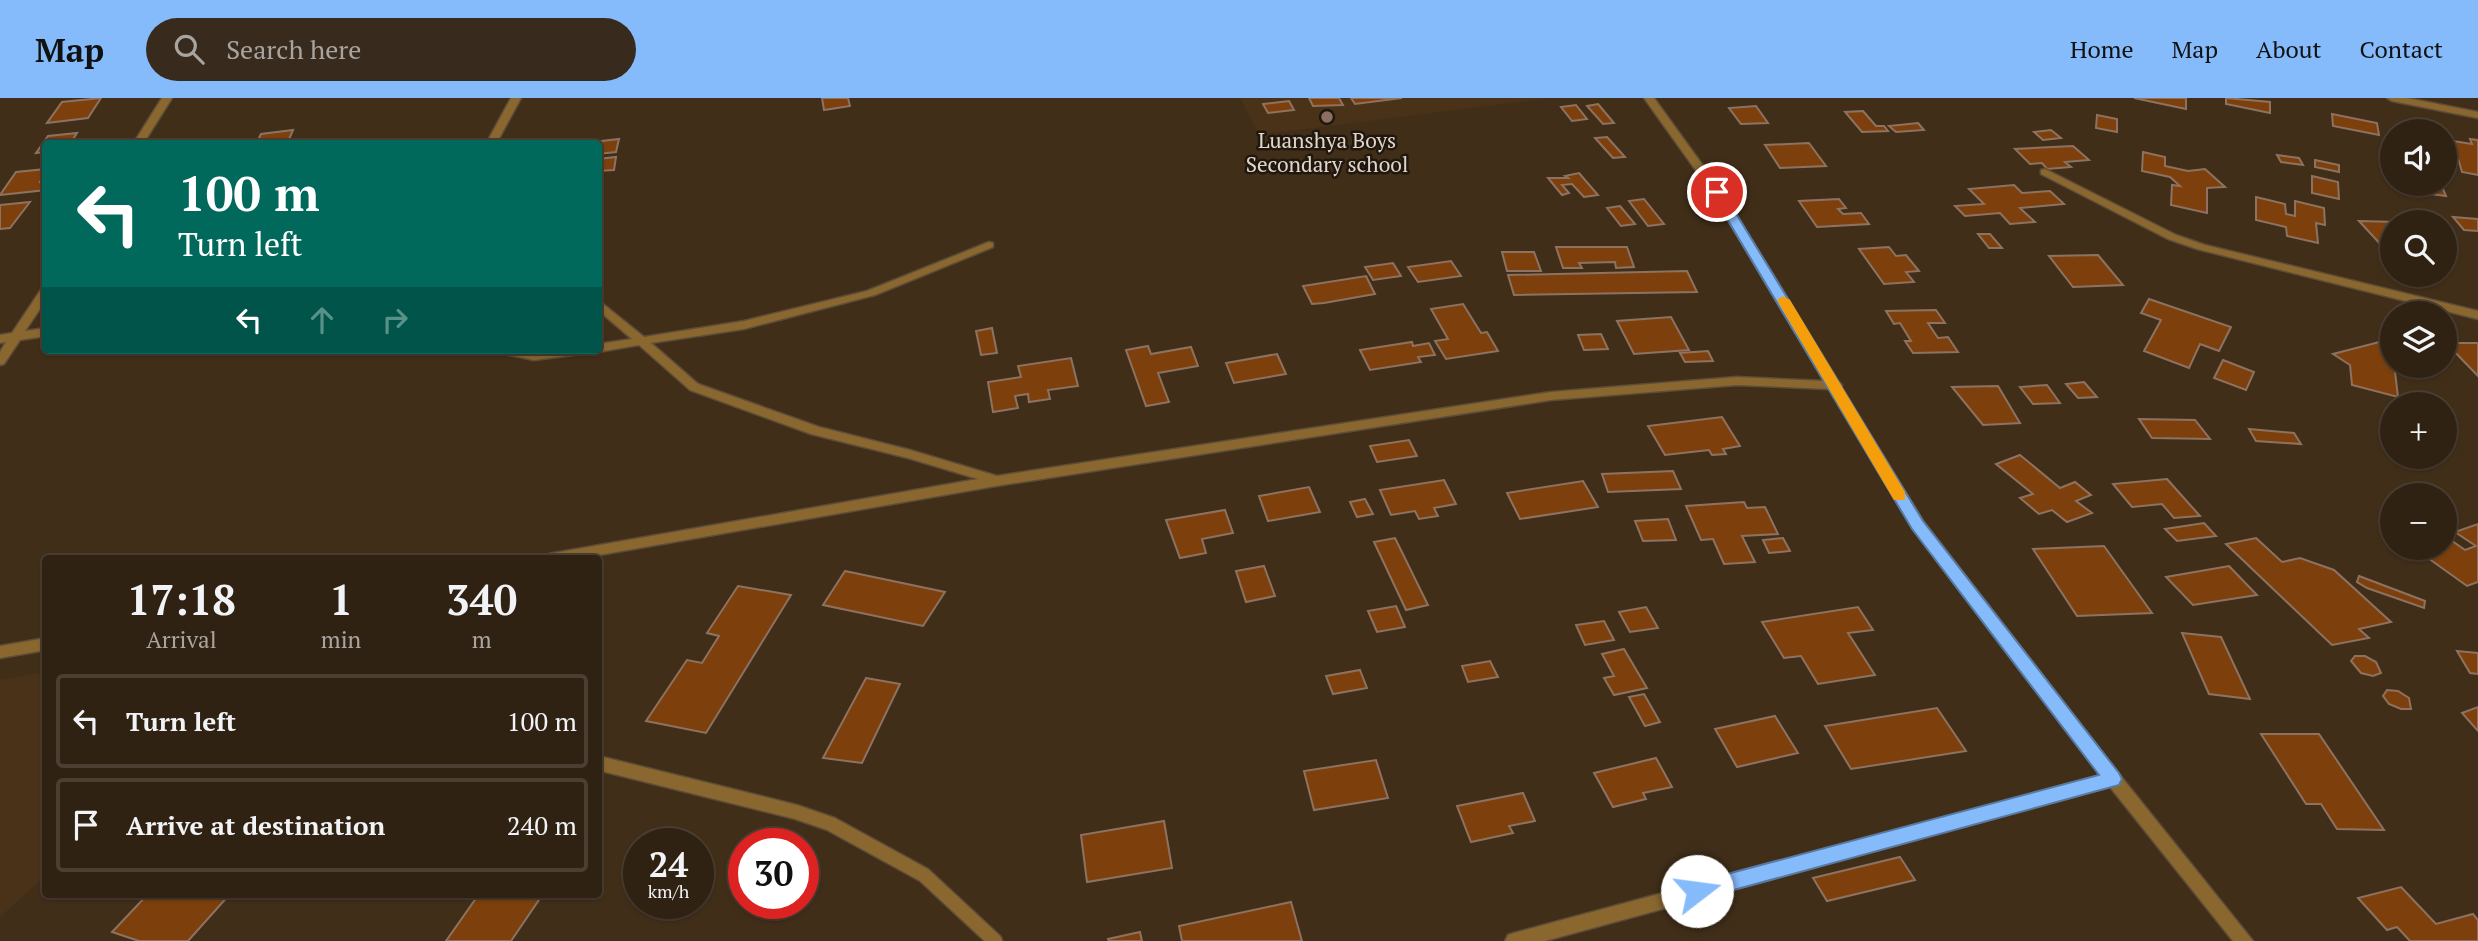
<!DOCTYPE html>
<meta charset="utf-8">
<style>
body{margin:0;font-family:"PT Serif",serif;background:#382a1c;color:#f1f3f6;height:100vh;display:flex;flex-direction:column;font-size:26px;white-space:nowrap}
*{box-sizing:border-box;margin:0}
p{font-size:23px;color:#a8a4a0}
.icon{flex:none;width:38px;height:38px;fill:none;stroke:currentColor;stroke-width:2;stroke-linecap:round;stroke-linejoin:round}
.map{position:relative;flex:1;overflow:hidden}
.sheet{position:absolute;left:42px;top:457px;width:560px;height:343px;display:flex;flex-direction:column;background:#302213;border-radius:7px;box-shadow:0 2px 5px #0004,0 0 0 2px #4b3f33}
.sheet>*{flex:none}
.hud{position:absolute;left:42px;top:42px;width:560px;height:214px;border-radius:7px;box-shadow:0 2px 5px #0004,0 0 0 2px #4b3f33;background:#00695c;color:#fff;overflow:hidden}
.tools{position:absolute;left:2380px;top:21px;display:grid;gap:14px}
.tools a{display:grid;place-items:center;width:77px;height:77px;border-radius:50%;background:#302213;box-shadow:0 2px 5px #0004,0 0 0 2px #4b3f33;font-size:35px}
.speed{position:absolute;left:623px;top:730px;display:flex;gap:14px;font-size:35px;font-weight:700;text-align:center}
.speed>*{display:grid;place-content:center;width:91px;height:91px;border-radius:50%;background:#302213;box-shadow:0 2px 5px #0004,0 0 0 2px #4b3f33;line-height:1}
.speed small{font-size:18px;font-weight:400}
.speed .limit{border:10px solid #d22;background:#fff;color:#111}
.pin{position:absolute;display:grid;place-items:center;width:60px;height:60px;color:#fff;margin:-30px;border:4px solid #fff;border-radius:50%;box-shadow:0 2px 7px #0007}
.me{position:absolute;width:77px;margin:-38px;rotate:75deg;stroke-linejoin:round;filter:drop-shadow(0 0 5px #0008)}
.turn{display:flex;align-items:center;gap:24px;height:147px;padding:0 21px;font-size:32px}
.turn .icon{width:91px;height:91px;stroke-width:2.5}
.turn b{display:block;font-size:49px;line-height:60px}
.lanes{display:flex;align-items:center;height:66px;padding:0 21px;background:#0003;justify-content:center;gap:35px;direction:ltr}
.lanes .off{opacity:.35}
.eta{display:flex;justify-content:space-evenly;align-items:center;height:119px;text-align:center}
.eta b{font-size:42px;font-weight:700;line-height:49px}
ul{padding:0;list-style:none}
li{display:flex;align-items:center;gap:21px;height:94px;margin:0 14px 10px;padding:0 7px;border:4px solid #4b3f33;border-radius:7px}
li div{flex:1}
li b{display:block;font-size:26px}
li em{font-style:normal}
header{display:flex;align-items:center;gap:42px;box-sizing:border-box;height:98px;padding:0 35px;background:#86bbfb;color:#111}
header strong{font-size:33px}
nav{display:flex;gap:38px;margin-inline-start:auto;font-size:24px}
.search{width:490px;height:63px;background:#382a1c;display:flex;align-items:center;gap:18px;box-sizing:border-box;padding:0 24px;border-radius:38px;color:#a8a4a0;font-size:26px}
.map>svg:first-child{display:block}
.built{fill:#493217}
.building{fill:#7d400c;stroke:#8d7261;stroke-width:2}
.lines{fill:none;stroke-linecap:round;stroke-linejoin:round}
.service-casing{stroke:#5d4c39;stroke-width:17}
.minor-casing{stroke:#5d4c39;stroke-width:3}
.service{stroke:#89672f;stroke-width:14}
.minor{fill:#89672f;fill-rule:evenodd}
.route{fill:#86bbfb;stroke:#577aa3;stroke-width:2}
.slow{fill:#f59e0b}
.education-dot{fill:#8d6e63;stroke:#20180f;stroke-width:2.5}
.labels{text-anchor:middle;stroke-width:5;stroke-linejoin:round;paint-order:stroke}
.far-poi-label{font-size:21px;fill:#e2d6ca;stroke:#20180f}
</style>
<header>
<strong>Map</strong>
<div class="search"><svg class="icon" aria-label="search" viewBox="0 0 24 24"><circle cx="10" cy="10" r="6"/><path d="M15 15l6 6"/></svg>Search here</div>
<nav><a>Home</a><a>Map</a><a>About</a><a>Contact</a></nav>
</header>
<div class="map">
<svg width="2478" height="843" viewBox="0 0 2478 843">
<rect width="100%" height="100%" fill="#402e19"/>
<g class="built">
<polygon points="1240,0 1551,0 1259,37"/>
<polygon points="45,574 45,778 0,819 0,582"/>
</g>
<g class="building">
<polygon points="101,0 88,20 47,25 62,4"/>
<polygon points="822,0 848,0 850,8 824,12"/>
<polygon points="1309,0 1339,0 1343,7 1313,8"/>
<polygon points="1351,0 1402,0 1355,6"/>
<polygon points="2134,0 2186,0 2186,11"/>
<polygon points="2226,0 2270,4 2270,15 2226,6"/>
<polygon points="1289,3 1294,12 1268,15 1263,6"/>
<polygon points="1598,6 1614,25 1603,26 1587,8"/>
<polygon points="1576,7 1587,21 1572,23 1561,9"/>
<polygon points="1756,8 1768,25 1741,26 1729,10"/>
<polygon points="1863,13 1876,28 1884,28 1888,33 1862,34 1845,14"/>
<polygon points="2332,16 2377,25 2379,37 2333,28"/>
<polygon points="2097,17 2117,21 2117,34 2096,30"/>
<polygon points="1918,25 1924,32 1896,34 1889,28"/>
<polygon points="293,32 287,46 256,46 261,36"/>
<polygon points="2051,32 2061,40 2043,42 2034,34"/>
<polygon points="77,35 70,46 46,46 46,54 36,55 48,38"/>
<polygon points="1607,39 1625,59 1613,60 1595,40"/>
<polygon points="619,41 616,54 598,56 598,46 576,46"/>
<polygon points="2470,41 2478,42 2478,77 2462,74 2453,43 2472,46"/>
<polygon points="1809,45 1826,68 1780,70 1765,47"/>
<polygon points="2073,48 2089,62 2065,64 2071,69 2047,71 2042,65 2030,66 2015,51"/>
<polygon points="2143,54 2165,59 2165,68 2188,73 2205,71 2225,89 2207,90 2207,115 2171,107 2172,87 2180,88 2170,79 2142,73"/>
<polygon points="2277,57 2299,60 2303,67 2281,64"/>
<polygon points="616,59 614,72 598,73 598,61"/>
<polygon points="2315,62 2339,67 2339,74 2315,69"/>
<polygon points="46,71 40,84 46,83 46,92 0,97 16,74"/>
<polygon points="1579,75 1598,97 1584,99 1572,86 1562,87 1569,95 1562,97 1548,80 1568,80 1565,78"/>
<polygon points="2312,78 2338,84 2339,101 2312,95"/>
<polygon points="2427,86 2441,86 2446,98 2431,96"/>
<polygon points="2014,87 2022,95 2050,93 2064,106 2020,110 2035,124 2010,126 2000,115 1965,118 1955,108 1984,106 1969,91"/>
<polygon points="2256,99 2285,106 2286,116 2295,118 2295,103 2324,110 2325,127 2316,125 2318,145 2287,138 2286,129 2256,122"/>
<polygon points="1644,101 1664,126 1648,128 1629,103"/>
<polygon points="1839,101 1846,110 1838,111 1843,116 1861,115 1869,126 1817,129 1799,103"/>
<polygon points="30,104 10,130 0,131 0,107"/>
<polygon points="1620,108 1635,126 1621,128 1607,110"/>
<polygon points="2453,119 2478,121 2478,133 2464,132"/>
<polygon points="2359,123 2397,124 2392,124 2392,149 2383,149"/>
<polygon points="1978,136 1990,136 2002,150 1989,150"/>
<polygon points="1556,149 1627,149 1634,169 1616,170 1615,164 1579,165 1582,170 1563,170"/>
<polygon points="1889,149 1896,158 1906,157 1919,173 1906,174 1914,184 1884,186 1859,151"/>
<polygon points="1502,154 1534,154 1541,173 1507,173"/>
<polygon points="2098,157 2123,187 2073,189 2049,158"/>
<polygon points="1451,163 1461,178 1418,184 1408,169"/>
<polygon points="1393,165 1401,178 1373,182 1365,169"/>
<polygon points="1687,173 1697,194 1514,197 1508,177"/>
<polygon points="1366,178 1375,196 1324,205 1312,206 1303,188"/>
<polygon points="2149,201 2231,229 2219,253 2200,246 2189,270 2144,253 2161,222 2141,215"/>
<polygon points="1463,206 1481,235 1487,234 1498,253 1446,261 1435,243 1448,241 1431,211"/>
<polygon points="1936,212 1945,225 1928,225 1938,240 1948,239 1958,254 1913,255 1905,243 1911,243 1900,225 1894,226 1886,213"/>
<polygon points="1671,219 1689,252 1634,256 1617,223"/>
<polygon points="992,230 997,255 981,257 976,233"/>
<polygon points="1601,236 1608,251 1584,252 1578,237"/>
<polygon points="2383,243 2392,250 2392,268 2405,271 2395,274 2398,299 2352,287 2350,267 2333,256"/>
<polygon points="1412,244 1413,248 1429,245 1435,257 1418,259 1421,264 1370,272 1360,252"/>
<polygon points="2446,245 2478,245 2478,278"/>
<polygon points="1148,248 1151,256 1191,249 1198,268 1158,275 1169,304 1146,308 1126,252"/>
<polygon points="1708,253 1713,263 1685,264 1680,255"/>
<polygon points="1277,256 1286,276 1234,285 1226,265"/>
<polygon points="1071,260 1078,288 1048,292 1050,301 1029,304 1028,296 1015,298 1018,310 993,314 988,284 1021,279 1018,268"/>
<polygon points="2223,262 2254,274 2246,292 2214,280"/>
<polygon points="2084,284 2097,299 2078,300 2066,286"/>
<polygon points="2047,287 2060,305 2033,306 2020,289"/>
<polygon points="1998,288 2020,325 1983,327 1952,289"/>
<polygon points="1722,319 1740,348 1723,351 1726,356 1712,357 1709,352 1665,357 1648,328"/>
<polygon points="2139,321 2195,322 2210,341 2152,340"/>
<polygon points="2249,331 2294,335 2301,346 2256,343"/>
<polygon points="1409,342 1417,358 1377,364 1370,348"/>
<polygon points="2020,357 2060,390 2075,384 2091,397 2076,403 2092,415 2067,424 2052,412 2039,416 2020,400 2033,396 1996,366"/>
<polygon points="1673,373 1681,391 1608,394 1602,376"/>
<polygon points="2167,381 2200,418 2174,420 2162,406 2132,409 2113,386"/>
<polygon points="1444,382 1456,406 1434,410 1438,418 1419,421 1415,413 1391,417 1380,392"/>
<polygon points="1583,383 1598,409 1520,421 1507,395"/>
<polygon points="1309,389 1320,414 1268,423 1259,398"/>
<polygon points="1365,401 1373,416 1357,419 1350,404"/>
<polygon points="1744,404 1747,410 1765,409 1778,436 1742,438 1755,464 1724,466 1713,441 1701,442 1686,408"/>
<polygon points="1225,412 1233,435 1202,441 1206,455 1180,460 1166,422"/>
<polygon points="1668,421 1676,442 1643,443 1635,423"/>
<polygon points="2204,425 2216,438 2177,443 2165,431"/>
<polygon points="2478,426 2478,484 2467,488 2414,450 2445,450 2445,438 2465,452 2476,448 2455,434"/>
<polygon points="1395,440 1428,507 1406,512 1374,444"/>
<polygon points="1783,440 1790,453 1769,455 1763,442"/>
<polygon points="2256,440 2282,464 2300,460 2334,472 2391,524 2359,531 2369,540 2332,547 2226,446"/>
<polygon points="2104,448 2152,515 2077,518 2033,451"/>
<polygon points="1264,468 1275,498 1246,504 1236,473"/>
<polygon points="2229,468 2257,497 2193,507 2166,479"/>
<polygon points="845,473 945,494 923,528 823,507"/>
<polygon points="2359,478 2425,503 2424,510 2367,490 2357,484"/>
<polygon points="738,488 791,497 706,635 646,623 687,562 702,565 719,538 707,535"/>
<polygon points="1396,508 1405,529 1377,534 1368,513"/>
<polygon points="1646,509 1658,530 1630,534 1619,514"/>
<polygon points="1858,509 1873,532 1848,535 1875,577 1818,586 1801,558 1784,560 1762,524"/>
<polygon points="1604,523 1614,542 1585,547 1576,527"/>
<polygon points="2182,535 2221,539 2250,601 2209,596"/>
<polygon points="1624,551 1647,590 1614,597 1604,580 1614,578 1602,556"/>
<polygon points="2457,553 2478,555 2478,576 2470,575"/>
<polygon points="2355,558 2365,558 2376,564 2381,575 2373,578 2361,575 2351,563"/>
<polygon points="1490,563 1498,579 1468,584 1462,568"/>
<polygon points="1360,572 1367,590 1333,596 1326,578"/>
<polygon points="866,580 900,586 862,665 823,660"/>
<polygon points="2387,592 2398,593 2409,600 2411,611 2401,611 2389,606 2383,598"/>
<polygon points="1644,596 1660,624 1645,628 1629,599"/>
<polygon points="2478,609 2478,633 2462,615"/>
<polygon points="1937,610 1966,653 1851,671 1825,628"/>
<polygon points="1775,618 1798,655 1737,669 1715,631"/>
<polygon points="2261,636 2319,636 2384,732 2337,731 2321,706 2306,706"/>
<polygon points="1656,660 1672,689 1643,695 1646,701 1613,709 1594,675"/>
<polygon points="1376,662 1388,700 1314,712 1304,673"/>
<polygon points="1523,695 1535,723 1509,728 1513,735 1471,744 1457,708"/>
<polygon points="1164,723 1172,770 1087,784 1081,737"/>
<polygon points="1900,759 1915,782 1827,803 1813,780"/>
<polygon points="2401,789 2436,826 2473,816 2478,822 2478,843 2410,843 2397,829 2387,832 2358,800"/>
<polygon points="148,796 230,796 188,843 139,843 112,834"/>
<polygon points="479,796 543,796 511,843 446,843"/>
<polygon points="1291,804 1302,843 1182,843 1179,828"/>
<polygon points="1140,834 1142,843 1109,843 1108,841"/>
</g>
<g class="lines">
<g class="service-casing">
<polyline id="service" points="598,665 796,714 831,726 924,777 995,843"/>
</g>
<g class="minor-casing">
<g id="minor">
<polygon points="162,0 172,0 143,46 133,46"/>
<polygon points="511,0 521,0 496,46 486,46"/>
<polygon points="1644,0 1654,0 1722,94 1838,283 1842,287 1841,289 1923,423 2119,676 2253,843 2233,843 2110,689 1545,843 1505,843 1508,837 1514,835 2101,677 1913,431 1829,291 1737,287 1551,302 996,388 582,460 547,460 549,456 554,455 978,381 908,360 811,336 690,292 639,247 598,254 593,252 598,252 598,246 632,241 598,212 598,202 644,239 744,223 867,193 989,144 993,145 993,149 875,197 744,231 651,245 698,286 819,329 910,352 997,378 1551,294 1737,279 1824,283 1712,95"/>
<polygon points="2387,0 2407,0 2478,14 2478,20 2392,3"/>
<polygon points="2045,71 2176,137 2205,147 2478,213 2478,221 2197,151 2168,141 2041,76 2041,72"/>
<polygon points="46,189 46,202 25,233 46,230 46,238 20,242 4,266 0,267 0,254 6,244 0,245 0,237 12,235 42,190"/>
<polygon points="497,252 534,254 587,252 581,256 534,262 499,255"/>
<polygon points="46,540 46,552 0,560 0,548"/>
</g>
</g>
<use href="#service" class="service"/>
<use href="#minor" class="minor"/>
</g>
<polygon class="route" points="1717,90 1723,94 1923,423 2119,675 2122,681 2119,687 1697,802 1690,799 1687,793 1690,786 1697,784 2099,677 1912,431 1711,94"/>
<polygon class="slow" points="1783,198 1790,202 1905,394 1905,402 1894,402 1777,202"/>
<circle class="education-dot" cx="1327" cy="19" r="7"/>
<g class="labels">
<g class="far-poi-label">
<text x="1327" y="50">Luanshya Boys<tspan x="1327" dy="24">Secondary school</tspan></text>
</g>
</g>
</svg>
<div class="tools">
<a><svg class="icon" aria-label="sound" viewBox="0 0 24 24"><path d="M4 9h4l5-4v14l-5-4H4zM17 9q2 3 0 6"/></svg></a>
<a><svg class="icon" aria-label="search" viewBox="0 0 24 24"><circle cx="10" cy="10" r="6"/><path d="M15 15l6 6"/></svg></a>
<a><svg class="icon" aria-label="layers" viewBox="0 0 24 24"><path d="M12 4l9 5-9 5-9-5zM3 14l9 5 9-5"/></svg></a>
<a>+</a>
<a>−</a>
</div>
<div class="speed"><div>24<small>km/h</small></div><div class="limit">30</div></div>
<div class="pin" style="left:1717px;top:94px;background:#d93025"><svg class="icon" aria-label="arrive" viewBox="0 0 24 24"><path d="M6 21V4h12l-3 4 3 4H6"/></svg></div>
<svg class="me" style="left:1697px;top:793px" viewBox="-20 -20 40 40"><circle r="19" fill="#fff"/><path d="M0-13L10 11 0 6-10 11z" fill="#86bbfb"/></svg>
<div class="hud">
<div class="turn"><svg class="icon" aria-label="left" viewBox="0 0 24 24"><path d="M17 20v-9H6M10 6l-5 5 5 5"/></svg><div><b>100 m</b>Turn left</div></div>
<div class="lanes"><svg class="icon" aria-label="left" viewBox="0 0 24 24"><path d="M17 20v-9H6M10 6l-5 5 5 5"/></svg><svg class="icon off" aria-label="ahead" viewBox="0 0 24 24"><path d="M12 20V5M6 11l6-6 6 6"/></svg><svg class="icon off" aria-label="right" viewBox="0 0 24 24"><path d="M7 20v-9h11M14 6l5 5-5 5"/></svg></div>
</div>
<section class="sheet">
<div class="eta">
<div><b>17:18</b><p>Arrival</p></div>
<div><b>1</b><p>min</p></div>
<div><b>340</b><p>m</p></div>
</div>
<ul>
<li><svg class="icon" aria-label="left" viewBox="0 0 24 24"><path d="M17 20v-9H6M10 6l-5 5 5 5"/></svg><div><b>Turn left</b></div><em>100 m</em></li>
<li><svg class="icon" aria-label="arrive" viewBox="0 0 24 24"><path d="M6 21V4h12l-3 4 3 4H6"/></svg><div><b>Arrive at destination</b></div><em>240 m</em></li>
</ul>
</section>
</div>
